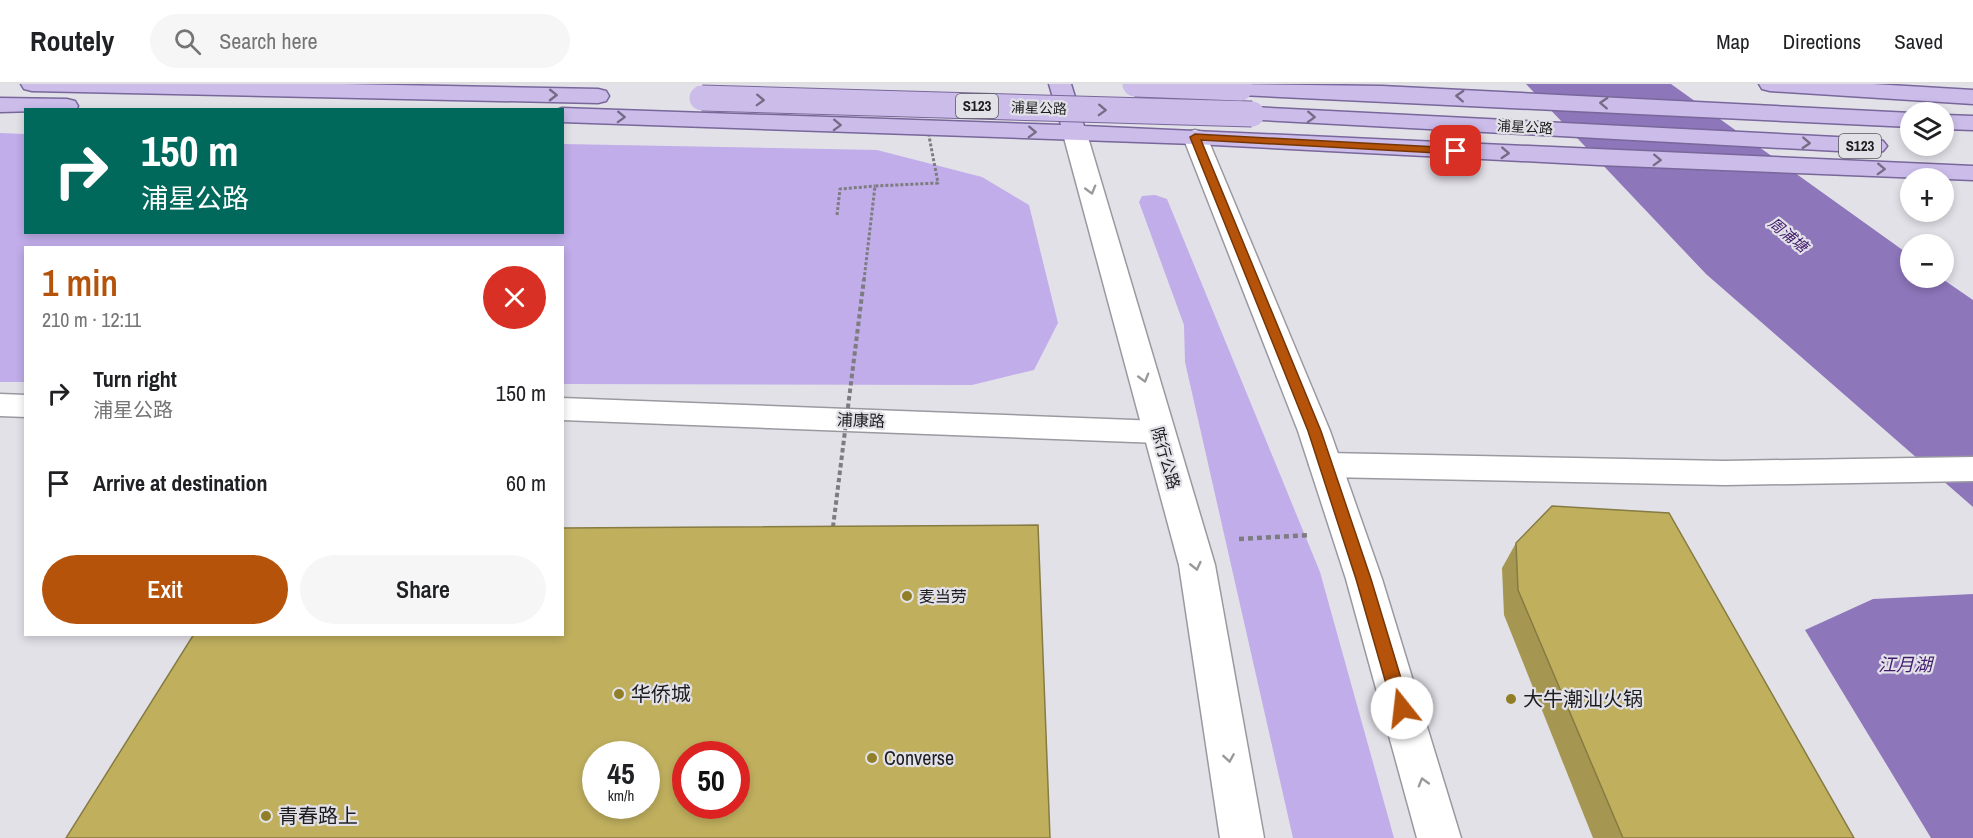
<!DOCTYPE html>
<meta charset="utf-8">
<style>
body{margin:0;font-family:"Archivo Narrow","Noto Sans SC",sans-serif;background:#f6f6f6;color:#202124;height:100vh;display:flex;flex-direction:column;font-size:22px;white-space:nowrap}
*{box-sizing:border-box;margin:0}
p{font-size:20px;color:#757577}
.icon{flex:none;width:33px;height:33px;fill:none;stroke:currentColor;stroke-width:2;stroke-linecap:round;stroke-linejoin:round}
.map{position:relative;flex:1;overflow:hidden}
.sheet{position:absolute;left:24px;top:162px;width:540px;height:390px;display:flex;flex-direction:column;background:#fff;border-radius:0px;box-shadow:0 3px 9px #0003}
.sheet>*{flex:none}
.banner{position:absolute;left:24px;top:24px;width:540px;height:126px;border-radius:0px;box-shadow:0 3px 9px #0003;background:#00695c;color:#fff;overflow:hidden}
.tools{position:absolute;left:1900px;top:18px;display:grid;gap:12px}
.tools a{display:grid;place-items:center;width:54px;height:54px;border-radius:50%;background:#fff;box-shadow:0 3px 9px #0003;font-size:30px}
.speed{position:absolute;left:582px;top:657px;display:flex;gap:12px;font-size:30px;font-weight:700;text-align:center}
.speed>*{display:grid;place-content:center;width:78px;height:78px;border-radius:50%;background:#fff;box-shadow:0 3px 9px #0003;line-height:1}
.speed small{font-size:15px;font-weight:400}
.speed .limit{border:9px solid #d22;background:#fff;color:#111}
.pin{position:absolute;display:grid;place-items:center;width:51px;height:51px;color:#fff;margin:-26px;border-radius:12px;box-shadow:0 3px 9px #0006}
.me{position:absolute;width:66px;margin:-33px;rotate:344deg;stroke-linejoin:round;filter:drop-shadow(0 0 4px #0008)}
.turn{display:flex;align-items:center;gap:21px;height:126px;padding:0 18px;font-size:27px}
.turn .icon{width:78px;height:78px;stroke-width:2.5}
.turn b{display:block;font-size:42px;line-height:51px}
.round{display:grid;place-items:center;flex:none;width:63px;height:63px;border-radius:32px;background:#f6f6f6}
.headline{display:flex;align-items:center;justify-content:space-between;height:102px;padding:0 18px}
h1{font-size:36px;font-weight:600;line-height:45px;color:#b45309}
.cta{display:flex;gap:12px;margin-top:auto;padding:12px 18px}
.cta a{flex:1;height:69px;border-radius:36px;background:#b45309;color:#fff;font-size:24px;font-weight:600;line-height:69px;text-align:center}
.cta a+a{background:#f6f6f6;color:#202124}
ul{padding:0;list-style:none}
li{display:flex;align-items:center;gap:18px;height:90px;padding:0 18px}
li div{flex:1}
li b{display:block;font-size:22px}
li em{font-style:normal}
header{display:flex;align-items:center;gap:36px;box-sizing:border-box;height:84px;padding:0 30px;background:#fff;border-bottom:2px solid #e0e0e0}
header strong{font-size:28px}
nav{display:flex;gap:33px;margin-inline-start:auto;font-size:21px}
.search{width:420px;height:54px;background:#f6f6f6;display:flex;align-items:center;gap:15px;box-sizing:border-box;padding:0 21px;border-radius:33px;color:#757577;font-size:22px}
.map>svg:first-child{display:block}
.green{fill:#c0ade9}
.water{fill:#8e76bb}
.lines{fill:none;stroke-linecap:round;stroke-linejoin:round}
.minor-casing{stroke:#9b99a0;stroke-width:3}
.secondary-casing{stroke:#9b99a0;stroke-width:3}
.primary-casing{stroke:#78679a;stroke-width:3}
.path-far1{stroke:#7d7c80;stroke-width:3;stroke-dasharray:3 2;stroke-linecap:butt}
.path{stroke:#7d7c80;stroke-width:4.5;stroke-dasharray:5 4;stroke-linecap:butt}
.minor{fill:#fff;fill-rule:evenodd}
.secondary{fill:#fff;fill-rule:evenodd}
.primary{fill:#cbbcea;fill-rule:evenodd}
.primary-bridge-casing{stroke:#78679a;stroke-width:27;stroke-linecap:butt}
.path-bridge-far2{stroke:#7d7c80;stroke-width:3;stroke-dasharray:3 2;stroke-linecap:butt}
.path-bridge-far1{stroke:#7d7c80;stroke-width:4;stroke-dasharray:4.5 3;stroke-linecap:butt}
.path-bridge{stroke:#7d7c80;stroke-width:4.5;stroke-dasharray:5 4;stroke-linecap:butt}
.primary-bridge{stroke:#cbbcea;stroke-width:25}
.wall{fill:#a59751}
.building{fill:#c0b05e;stroke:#867b42;stroke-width:1.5;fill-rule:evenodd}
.oneway{stroke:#746c84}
.oneway2{stroke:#99999a}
.route{fill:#b45309;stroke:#753606;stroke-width:1.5}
.poi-dot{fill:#907f26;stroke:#e3e1e8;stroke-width:2}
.labels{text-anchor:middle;stroke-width:4.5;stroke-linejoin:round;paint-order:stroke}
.far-street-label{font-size:14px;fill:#1d1d1f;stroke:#e3e1e8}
.shield{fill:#e3e1e8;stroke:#58585b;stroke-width:1.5}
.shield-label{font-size:15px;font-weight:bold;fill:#1d1d1f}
.far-water-label{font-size:15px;font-style:italic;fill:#401b6d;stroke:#e3e1e8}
.street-label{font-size:16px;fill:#1d1d1f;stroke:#e3e1e8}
.poi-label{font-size:16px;fill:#1d1d1f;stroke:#e3e1e8;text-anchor:start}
.water-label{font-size:18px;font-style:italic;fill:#401b6d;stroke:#e3e1e8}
.near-poi-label{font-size:20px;fill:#1d1d1f;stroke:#e3e1e8;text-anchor:start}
</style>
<header>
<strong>Routely</strong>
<div class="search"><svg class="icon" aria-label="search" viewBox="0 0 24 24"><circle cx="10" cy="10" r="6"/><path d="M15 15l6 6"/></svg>Search here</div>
<nav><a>Map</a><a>Directions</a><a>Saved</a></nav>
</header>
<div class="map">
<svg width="1973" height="754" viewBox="0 0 1973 754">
<rect width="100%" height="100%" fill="#e3e1e8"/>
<g class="green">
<polygon points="0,49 25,50 26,148 562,148 563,60 877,66 982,93 1029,121 1058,239 1034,286 972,301 563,300 562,164 26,164 25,298 0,298"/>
<polygon points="1155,111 1167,115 1320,488 1394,754 1293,754 1185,278 1184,241 1139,118 1142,112"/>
</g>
<g class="water">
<polygon points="1526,0 1671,0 1911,172 1911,194 1941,194 1973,216 1973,423 1706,190"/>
<polygon points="1973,510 1973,754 1931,754 1805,546 1873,515"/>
</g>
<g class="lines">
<g class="minor-casing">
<g id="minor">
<polygon points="0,310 26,311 26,333 0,332"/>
<polygon points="562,314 1159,337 1170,340 1175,348 1170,356 1159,359 562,336"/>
<polygon points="1326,369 1725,377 1973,373 1973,397 1725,401 1326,393 1314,389 1309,381 1314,373"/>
</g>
</g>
<g class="secondary-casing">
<g id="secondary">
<polygon points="1075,43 1083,45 1087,50 1215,481 1264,754 1220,754 1179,481 1063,50 1067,45"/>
<polygon points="1195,46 1203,48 1207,53 1330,347 1382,495 1461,754 1417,754 1346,495 1298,347 1183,53 1187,48"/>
</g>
</g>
<g class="primary-casing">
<g id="primary">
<polygon points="21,0 345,0 598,5 606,7 609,12 606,17 598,19 32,7 24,5"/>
<polygon points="1049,0 1071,0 1084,42 1973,82 1973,96 1599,81 1195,60 562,38 562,26 557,26 562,24 1061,41"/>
<polygon points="1232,0 1382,2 1911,29 1911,43 1240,11 1232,9 1229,4"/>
<polygon points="1759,0 1873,0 1973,6 1973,20 1770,7 1762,5"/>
<polygon points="0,14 67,15 75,17 78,22 76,26 0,28"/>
<polygon points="1252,23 1875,55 1883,57 1887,62 1883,67 1875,69 1244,35 1241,30 1244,25"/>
<polygon points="1944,31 1973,32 1973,46 1944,45"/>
</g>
</g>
<polyline class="path-far1" points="837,131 840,105 875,102"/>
<polyline class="path" points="1239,455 1310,451"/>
<use href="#minor" class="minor"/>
<use href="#secondary" class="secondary"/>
<use href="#primary" class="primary"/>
<g class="primary-bridge-casing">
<g id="primary-bridge">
<polyline points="1135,0 1240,4"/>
<polyline points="702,14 1252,30"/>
</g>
</g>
<polyline class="path-bridge-far2" points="864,196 875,102 938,99 929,52"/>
<polyline class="path-bridge-far1" points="833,443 864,195"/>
<polyline class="path-bridge" points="833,447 834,442"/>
<use href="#primary-bridge" class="primary-bridge"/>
</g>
<polygon class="wall" points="1516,459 1854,754 1593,754 1504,531 1502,484"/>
<g class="building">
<polygon points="1552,422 1669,429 1854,754 1623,754 1518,506 1516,459"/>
<path d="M 1038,441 L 1050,754 L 66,754 L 194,550 L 562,550 L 562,444 ZM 596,670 L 646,670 L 646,722 L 596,722 ZM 686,670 L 736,670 L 736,722 L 686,722 Z"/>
</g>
<defs><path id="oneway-chevron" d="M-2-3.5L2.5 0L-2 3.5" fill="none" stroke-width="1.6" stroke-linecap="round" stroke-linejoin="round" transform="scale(1.5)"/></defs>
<g class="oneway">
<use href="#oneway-chevron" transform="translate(553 11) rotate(1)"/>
<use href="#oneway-chevron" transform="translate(1460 12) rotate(-177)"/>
<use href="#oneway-chevron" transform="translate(760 16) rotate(2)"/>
<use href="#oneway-chevron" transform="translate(1604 19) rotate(-177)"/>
<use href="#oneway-chevron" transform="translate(1102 26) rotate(2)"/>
<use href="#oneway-chevron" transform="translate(621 33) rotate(2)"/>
<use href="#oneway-chevron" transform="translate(1311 33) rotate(2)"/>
<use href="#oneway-chevron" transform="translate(837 41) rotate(2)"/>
<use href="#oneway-chevron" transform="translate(1032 48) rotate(2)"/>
<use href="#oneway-chevron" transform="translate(1806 59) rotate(3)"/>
<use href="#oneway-chevron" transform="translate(1505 69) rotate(3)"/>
<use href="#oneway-chevron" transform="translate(1657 76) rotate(2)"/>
<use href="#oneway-chevron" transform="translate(1881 85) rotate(2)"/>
</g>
<g class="oneway2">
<use href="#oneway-chevron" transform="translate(1091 106) rotate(74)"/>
<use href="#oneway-chevron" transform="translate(1144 294) rotate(74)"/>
<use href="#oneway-chevron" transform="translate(1196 482) rotate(77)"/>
<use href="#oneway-chevron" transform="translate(1229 674) rotate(81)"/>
<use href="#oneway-chevron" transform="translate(1423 698) rotate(-106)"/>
</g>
<polygon class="route" points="1195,50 1456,64 1461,67 1456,70 1201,56 1321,347 1371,495 1410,624 1407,630 1402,632 1396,630 1393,624 1356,495 1308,347 1190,53"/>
<g class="poi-dot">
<circle cx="907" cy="512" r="6"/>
<circle cx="619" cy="610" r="6"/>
<circle cx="1511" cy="615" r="6"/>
<circle cx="872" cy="674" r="6"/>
<circle cx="266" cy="732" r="6"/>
</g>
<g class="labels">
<g class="far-street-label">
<text transform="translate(1039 24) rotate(2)" y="5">浦星公路</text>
<text transform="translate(1525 43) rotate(3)" y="5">浦星公路</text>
</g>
<g class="shield">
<rect x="956" y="10" width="42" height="24" rx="4.5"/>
<rect x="1839" y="50" width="42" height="24" rx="4.5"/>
</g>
<g class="shield-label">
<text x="977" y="27">S123</text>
<text x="1860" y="67">S123</text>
</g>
<g class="far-water-label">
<text transform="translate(1788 151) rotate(39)" y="5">周浦塘</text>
</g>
<g class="street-label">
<text transform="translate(861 336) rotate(2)" y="6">浦康路</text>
<text transform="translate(1166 374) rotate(74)" y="6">陈行公路</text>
</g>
<g class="poi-label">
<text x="919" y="518">麦当劳</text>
</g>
<g class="water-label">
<text x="1905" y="587">江月湖</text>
</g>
<g class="near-poi-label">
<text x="631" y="617">华侨城</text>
<text x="1523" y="622">大牛潮汕火锅</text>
<text x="884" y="681">Converse</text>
<text x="278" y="739">青春路上</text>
</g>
</g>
</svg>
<div class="tools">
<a><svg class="icon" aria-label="layers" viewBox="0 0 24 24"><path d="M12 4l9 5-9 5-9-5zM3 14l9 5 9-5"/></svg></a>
<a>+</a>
<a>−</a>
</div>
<div class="speed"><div>45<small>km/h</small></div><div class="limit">50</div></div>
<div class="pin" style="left:1456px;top:67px;background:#d93025"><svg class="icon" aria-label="arrive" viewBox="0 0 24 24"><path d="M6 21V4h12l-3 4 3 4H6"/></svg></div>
<svg class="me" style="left:1402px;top:624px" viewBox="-20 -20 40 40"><circle r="19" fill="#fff"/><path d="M0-13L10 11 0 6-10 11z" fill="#b45309"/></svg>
<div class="banner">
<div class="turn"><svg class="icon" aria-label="right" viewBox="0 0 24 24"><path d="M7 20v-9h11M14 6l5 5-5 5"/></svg><div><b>150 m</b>浦星公路</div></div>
</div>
<section class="sheet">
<div class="headline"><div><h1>1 min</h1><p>210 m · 12:11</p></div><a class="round" style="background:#d93025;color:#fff"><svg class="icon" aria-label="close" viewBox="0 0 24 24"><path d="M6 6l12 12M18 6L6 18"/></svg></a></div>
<ul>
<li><svg class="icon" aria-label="right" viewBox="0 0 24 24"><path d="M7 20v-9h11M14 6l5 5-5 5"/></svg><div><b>Turn right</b><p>浦星公路</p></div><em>150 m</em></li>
<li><svg class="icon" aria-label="arrive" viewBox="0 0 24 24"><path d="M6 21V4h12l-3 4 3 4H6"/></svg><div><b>Arrive at destination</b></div><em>60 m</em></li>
</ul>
<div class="cta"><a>Exit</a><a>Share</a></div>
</section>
</div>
